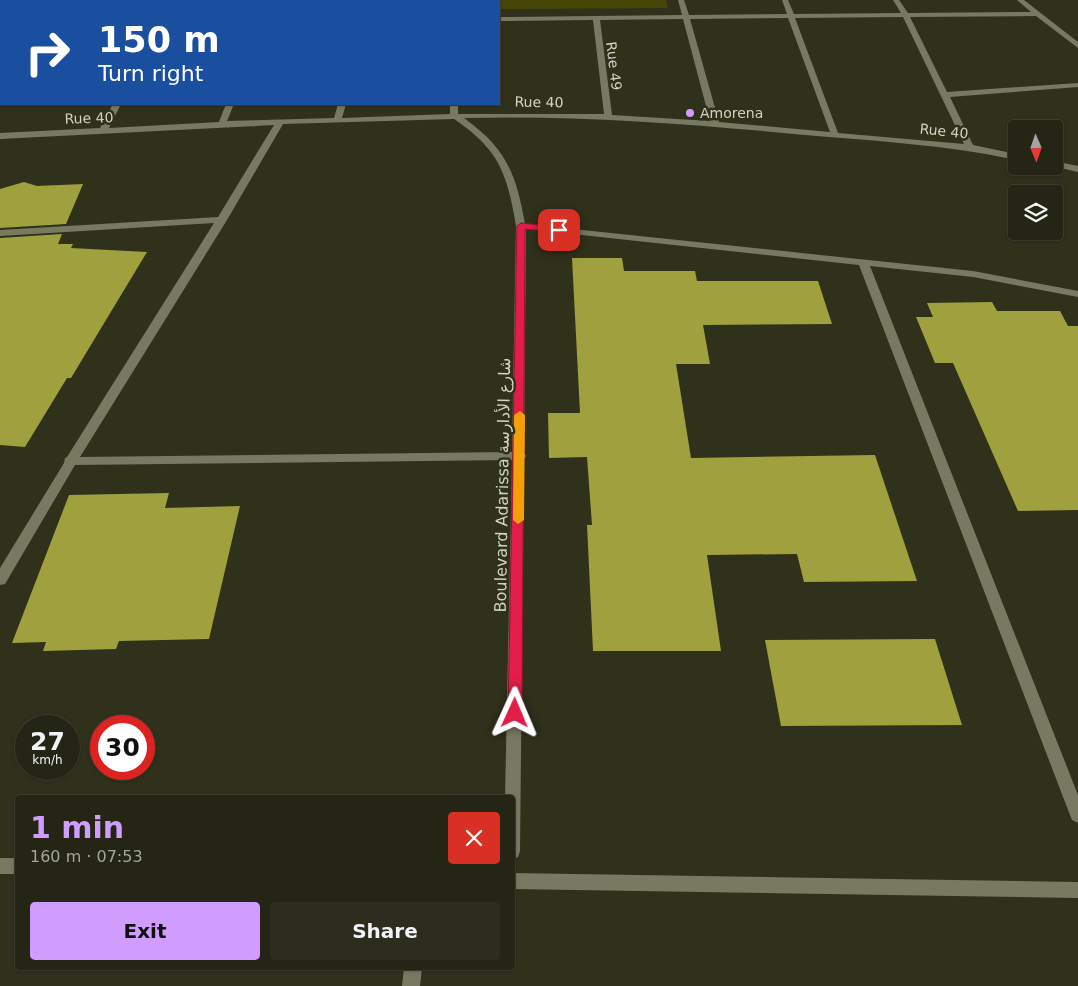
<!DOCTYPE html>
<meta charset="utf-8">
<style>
body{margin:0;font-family:"DejaVu Sans","Noto Sans Arabic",sans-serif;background:#2c2d1d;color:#f1f3f6;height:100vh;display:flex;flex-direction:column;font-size:19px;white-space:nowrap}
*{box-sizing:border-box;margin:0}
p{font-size:16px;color:#a3a5a0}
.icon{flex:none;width:28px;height:28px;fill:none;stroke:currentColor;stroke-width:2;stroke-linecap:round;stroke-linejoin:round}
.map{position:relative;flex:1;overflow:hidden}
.drawer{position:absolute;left:15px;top:795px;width:500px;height:175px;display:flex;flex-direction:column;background:#242514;border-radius:5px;box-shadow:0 1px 4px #0004,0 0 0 1px #414234}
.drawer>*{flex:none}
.guide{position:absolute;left:0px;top:0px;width:500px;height:105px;box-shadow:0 1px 4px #0004,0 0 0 1px #414234;background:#1a4fa0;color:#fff;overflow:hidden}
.needle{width:32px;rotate:178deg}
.fabs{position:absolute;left:1008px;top:120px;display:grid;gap:10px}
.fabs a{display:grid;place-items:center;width:55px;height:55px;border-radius:5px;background:#242514;box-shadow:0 1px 4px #0004,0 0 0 1px #414234;font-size:25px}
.speed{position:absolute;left:15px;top:715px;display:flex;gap:10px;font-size:25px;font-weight:700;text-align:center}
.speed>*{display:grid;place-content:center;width:65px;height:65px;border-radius:50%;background:#242514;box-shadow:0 1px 4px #0004,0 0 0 1px #414234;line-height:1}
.speed small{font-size:12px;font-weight:400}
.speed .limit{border:8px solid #d22;background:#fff;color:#111}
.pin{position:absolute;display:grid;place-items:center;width:42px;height:42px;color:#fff;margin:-21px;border-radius:10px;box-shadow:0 2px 8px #0006}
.me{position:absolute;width:55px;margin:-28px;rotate:1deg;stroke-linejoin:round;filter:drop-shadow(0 0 4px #0008)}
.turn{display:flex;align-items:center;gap:18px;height:105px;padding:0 15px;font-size:22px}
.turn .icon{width:65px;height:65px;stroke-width:2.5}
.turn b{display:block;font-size:35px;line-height:42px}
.round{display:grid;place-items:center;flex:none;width:52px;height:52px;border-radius:5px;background:#2c2d1d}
.head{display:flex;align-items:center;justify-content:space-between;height:85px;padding:0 15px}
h1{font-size:30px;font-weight:700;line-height:38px;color:#d09dff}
.button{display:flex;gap:10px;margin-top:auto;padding:10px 15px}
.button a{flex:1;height:58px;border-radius:5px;background:#d09dff;color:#111;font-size:20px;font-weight:700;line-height:58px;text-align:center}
.button a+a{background:#2c2d1d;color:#f1f3f6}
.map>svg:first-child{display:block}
.green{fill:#464706}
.building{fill:#9ea13d}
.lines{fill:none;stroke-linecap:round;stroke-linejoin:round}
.street{fill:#787961;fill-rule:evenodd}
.route{fill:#e11d48;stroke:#92132f}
.slow{fill:#f59e0b}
.poi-dot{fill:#d09dff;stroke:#30311b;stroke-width:2}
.labels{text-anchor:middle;stroke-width:5;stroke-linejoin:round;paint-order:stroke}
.far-street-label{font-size:14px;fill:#d1d2c5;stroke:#30311b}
.far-poi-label{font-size:14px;fill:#d1d2c5;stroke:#30311b;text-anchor:start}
.street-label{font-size:16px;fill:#d1d2c5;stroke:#30311b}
</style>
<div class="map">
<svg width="1078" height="986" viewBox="0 0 1078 986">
<rect width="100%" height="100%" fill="#30311b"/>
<polygon class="green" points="500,0 666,0 668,8 499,9"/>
<g class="building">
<polygon points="24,182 37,186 83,184 66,224 0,228 0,189"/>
<polygon points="62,234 58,244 73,244 71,248 147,252 71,378 67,378 25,447 0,445 0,238"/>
<polygon points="572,258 622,258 624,271 695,271 697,281 818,281 832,324 703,325 710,364 676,364 691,458 875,455 917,581 804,582 797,554 707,555 721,651 593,651 587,525 592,525 587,457 549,458 548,413 580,413"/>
<polygon points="992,302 997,311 1060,311 1068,326 1078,326 1078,510 1018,511 953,363 935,363 916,317 933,317 927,303"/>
<polygon points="169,493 165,508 240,506 209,639 119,641 116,649 43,651 46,642 12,643 69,495"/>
<polygon points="935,639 962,725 781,726 765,640"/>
</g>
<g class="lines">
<g class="street">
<rect x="169" y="0" width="6" height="1"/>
<rect x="269" y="0" width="6" height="1"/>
<rect x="456" y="0" width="6" height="1"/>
<rect x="490" y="0" width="6" height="1"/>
<path d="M 678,0 L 684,0 L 689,15 L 787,14 L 782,0 L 788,0 L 794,14 L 901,13 L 893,0 L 899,0 L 908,13 L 1031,12 L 1017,0 L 1024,0 L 1078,42 L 1078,48 L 1036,16 L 910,17 L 947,92 L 1078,83 L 1078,87 L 950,97 L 973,145 L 1016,154 L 1016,160 C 947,145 876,141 805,135 C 692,124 578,115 464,118 C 507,149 516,174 525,224 L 973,271 L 1078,291 L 1078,297 L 973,277 L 870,266 L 1078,795 L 1078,823 L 1072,820 L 1070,815 L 859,265 L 526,229 L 524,453 L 526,456 L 524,459 L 520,851 L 518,857 L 512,859 L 512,798 L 505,798 L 512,460 L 75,465 L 5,584 L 0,585 L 0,568 L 64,463 L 65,458 L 67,457 L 214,223 L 0,236 L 0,230 L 218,217 L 274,125 L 0,139 L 0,133 L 100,128 L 113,104 L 121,104 L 109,128 L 219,122 L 226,104 L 234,104 L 227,121 L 334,118 L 338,104 L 346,104 L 342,118 L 450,114 L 450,104 L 458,104 L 458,114 L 604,114 L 593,20 L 499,21 L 499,17 L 682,15 ZM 903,17 L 964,144 L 838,133 L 795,18 ZM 788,18 L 830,132 L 719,122 L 690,19 ZM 683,19 L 710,121 L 612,115 L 600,20 ZM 454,119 C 500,150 507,174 516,226 L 512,452 L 80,457 L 227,220 L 283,124 Z"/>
<rect x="0" y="20" width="1" height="4"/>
<rect x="0" y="70" width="1" height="4"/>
<polygon points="1054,161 1078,166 1078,172 1052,166"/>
<rect x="0" y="858" width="18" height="16"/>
<polygon points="512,873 1078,882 1078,898 512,889"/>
<polygon points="404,968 422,968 420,986 402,986"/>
</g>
</g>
<polygon class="route" points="521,223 559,227 563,230 559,232 525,229 522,713 520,717 510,717 508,713 517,226"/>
<polygon class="slow" points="520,411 525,415 524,520 518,524 513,520 514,415"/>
<circle class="poi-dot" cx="690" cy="113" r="5"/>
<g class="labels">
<g class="far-street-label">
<text transform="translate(614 66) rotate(83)" y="5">Rue 49</text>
<text transform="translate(539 102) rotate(1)" y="5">Rue 40</text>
<text transform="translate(89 118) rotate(-2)" y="5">Rue 40</text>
<text transform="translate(944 131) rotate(6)" y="5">Rue 40</text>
</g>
<g class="far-poi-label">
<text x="700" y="118">Amorena</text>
</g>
<g class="street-label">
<text transform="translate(502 485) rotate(-89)" y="6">Boulevard Adarissa شارع الأدارسة</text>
</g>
</g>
</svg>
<div class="fabs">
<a><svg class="needle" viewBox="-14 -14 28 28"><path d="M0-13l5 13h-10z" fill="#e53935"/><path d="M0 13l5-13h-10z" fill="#a3a5a0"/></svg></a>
<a><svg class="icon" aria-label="layers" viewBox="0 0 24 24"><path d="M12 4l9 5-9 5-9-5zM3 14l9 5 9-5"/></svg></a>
</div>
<div class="speed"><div>27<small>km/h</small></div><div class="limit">30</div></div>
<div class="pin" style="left:559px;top:230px;background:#d93025"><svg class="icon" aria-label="arrive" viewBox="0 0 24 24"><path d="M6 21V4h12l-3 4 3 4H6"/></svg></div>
<svg class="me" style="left:515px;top:713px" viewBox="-20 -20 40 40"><path d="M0-17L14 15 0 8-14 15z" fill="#e11d48" stroke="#fff" stroke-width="4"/></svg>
<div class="guide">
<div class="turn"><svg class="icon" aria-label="right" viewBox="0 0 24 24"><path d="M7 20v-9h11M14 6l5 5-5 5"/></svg><div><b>150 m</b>Turn right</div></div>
</div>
<section class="drawer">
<div class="head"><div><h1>1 min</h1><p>160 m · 07:53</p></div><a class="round" style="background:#d93025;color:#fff"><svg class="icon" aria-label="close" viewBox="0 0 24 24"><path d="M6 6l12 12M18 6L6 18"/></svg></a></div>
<div class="button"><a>Exit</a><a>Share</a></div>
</section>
</div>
